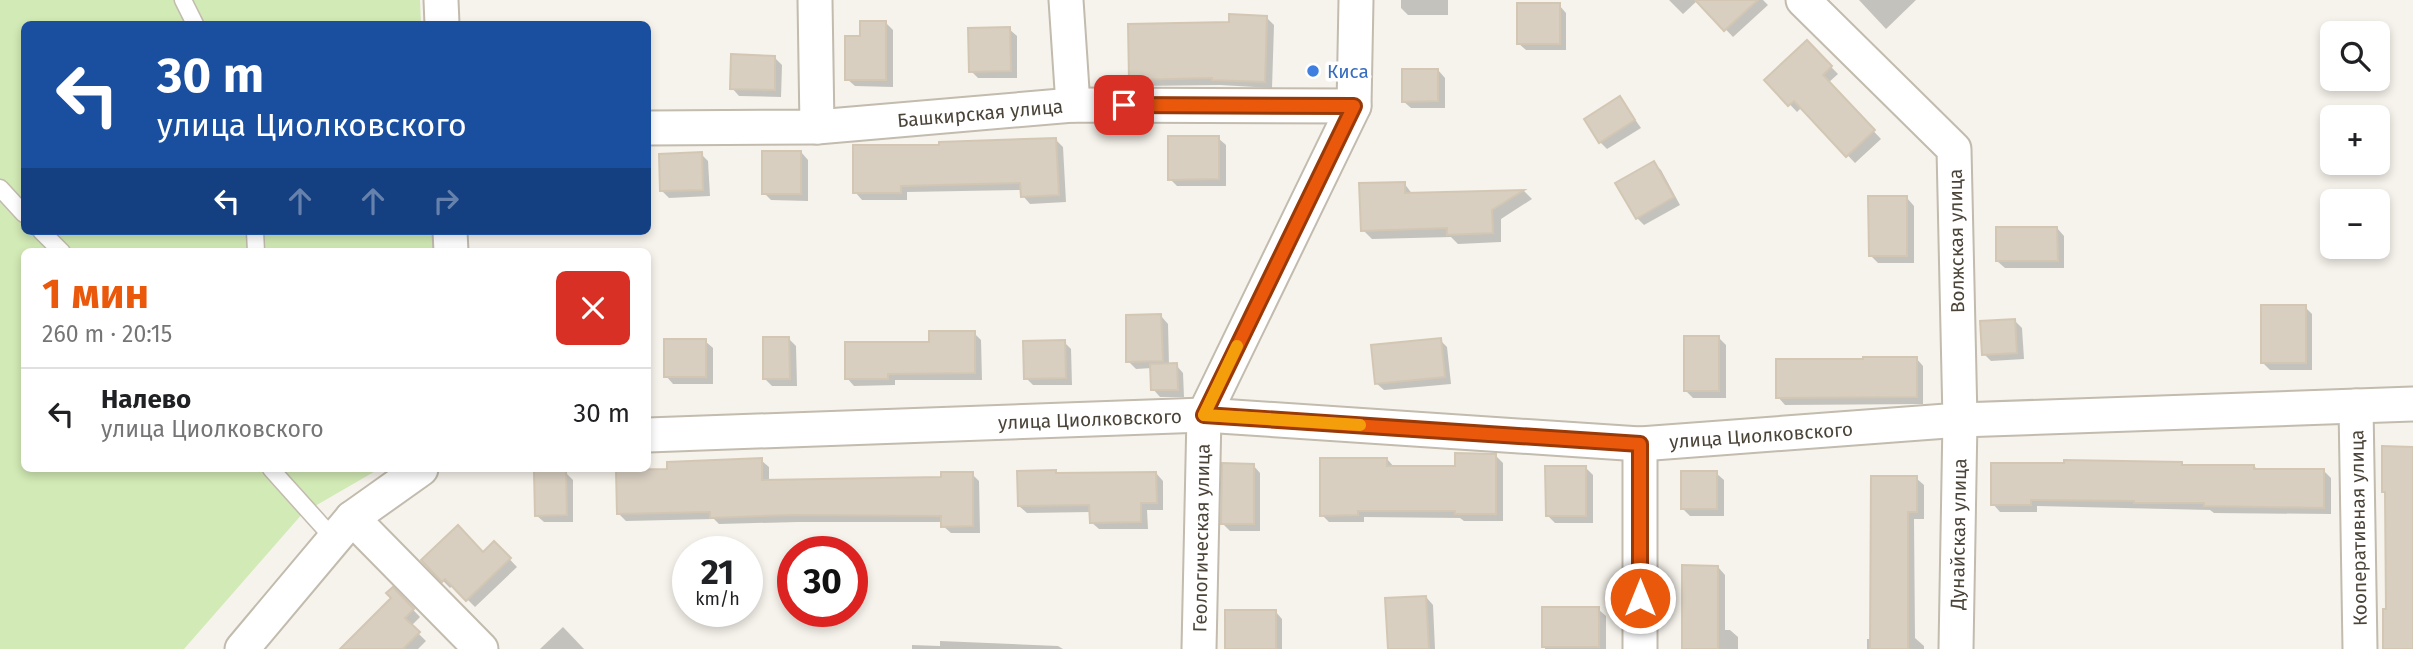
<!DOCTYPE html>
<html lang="ru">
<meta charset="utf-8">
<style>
body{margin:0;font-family:"Fira Sans",sans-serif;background:#f2f2f2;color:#202124;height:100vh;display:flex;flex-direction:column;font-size:26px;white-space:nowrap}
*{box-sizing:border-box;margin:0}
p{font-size:23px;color:#757577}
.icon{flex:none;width:38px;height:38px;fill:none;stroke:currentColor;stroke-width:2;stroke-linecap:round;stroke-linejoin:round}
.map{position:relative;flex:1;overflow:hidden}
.details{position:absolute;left:21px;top:248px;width:630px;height:224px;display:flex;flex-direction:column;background:#fff;border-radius:10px;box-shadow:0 4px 10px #0003}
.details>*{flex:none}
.top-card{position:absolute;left:21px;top:21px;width:630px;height:214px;border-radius:10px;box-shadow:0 4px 10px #0003;background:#1a4fa0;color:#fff;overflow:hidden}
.buttons{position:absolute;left:2320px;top:21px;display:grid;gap:14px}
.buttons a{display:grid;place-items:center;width:70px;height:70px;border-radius:10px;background:#fff;box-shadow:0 4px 10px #0003;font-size:35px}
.speed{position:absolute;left:672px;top:536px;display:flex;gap:14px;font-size:35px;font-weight:700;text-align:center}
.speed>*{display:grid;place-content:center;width:91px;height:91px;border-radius:50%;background:#fff;box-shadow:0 4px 10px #0003;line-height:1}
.speed small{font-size:18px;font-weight:400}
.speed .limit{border:10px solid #d22;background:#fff;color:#111}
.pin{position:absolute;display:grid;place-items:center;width:60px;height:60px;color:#fff;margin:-30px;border-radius:14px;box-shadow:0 4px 10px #0006}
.me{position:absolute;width:77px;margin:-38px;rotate:0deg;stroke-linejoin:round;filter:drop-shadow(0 0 5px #0008)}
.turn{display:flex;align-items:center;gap:24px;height:147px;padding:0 21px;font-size:32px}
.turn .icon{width:91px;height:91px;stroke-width:2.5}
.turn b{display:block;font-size:49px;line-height:60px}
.lanes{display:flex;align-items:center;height:66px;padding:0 21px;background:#0003;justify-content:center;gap:35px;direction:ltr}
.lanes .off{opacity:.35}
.round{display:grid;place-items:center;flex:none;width:74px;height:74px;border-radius:10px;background:#f2f2f2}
.head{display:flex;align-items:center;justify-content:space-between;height:119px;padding:0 21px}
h1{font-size:42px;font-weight:700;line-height:52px;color:#ea580c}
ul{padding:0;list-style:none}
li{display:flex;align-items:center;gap:21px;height:91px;padding:0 21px;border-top:2px solid #e0e0e0}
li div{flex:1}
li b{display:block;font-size:26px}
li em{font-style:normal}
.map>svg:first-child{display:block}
.green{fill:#d2eab5}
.shadow{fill:#0003}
.building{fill:#d8cfc1;stroke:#d3c7b4;stroke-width:2}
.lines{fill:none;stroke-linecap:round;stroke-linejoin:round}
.lane-casing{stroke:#c2bbae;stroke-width:19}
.street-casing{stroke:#c2bbae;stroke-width:37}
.lane{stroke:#fff;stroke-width:16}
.street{stroke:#fff;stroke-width:33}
.route-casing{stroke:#983908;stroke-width:18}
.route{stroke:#ea580c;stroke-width:12}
.slow{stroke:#f59e0b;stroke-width:12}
.shop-dot{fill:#3f7fe0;stroke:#fff;stroke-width:2.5}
.labels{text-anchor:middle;stroke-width:7;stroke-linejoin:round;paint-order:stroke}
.shop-label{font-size:19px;fill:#366cbe;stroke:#fff;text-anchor:start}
.street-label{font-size:19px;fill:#4b4439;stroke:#fff}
</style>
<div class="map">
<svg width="2413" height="649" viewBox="0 0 2413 649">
<rect width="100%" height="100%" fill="#f6f3ec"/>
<polygon class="green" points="0,0 420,0 421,24 24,24 24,231 432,231 433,252 24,252 24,469 379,469 303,513 184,649 0,649"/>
<g class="shadow">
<polygon points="1401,0 1448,0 1448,15 1408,15 1401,8"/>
<polygon points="1669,0 1763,0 1768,5 1733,37 1698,0 1683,14"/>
<polygon points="1859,0 1916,0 1886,29"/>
<polygon points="1559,5 1566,13 1566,50 1526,50 1518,43"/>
<polygon points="1267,18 1274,25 1272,88 1220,85 1138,86 1131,79 1231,24"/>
<polygon points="885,22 893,30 893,87 855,86 847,79 862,38"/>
<polygon points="1009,29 1017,36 1017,78 978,78 971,71"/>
<polygon points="1807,42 1838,74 1828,83 1881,139 1855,163 1802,107 1797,112 1767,80"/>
<polygon points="775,58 782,65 781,97 739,96 732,88"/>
<polygon points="1438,70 1445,78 1445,108 1411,108 1403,101"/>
<polygon points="1620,98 1641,128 1607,149 1600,142"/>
<polygon points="1218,138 1226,145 1226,186 1177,186 1170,179"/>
<polygon points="1056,140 1063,147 1066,202 1030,204 1023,196 1023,190 907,192 907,200 862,200 855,192 941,146"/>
<polygon points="801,152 808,160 808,201 771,200 764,193"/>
<polygon points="701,154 708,161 710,196 669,198 662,191"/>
<polygon points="1653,163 1661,170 1680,205 1644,225 1637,218"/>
<polygon points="1404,183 1413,195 1524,191 1532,199 1501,219 1501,242 1458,244 1451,237 1372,239 1363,230"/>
<polygon points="1907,198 1914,206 1914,263 1878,263 1870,255"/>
<polygon points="2057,228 2064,236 2064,268 2005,268 1997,261"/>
<polygon points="543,251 585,251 586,252 543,252"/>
<polygon points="2305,307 2312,314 2312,370 2270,370 2263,363"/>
<polygon points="1161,316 1168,324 1169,365 1176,365 1183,373 1184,397 1160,397 1153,389 1152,368 1136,369 1128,361"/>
<polygon points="2015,321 2022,328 2024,359 1991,361 1984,354"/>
<polygon points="974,333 981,340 982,380 895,380 895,385 854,386 847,378 931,344"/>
<polygon points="1718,337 1726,345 1726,398 1693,398 1686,391"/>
<polygon points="789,339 796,346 797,386 772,386 765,379"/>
<polygon points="1440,340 1447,347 1451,384 1384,390 1376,383"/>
<polygon points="705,341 713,348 713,384 673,384 666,376"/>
<polygon points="1064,342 1071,349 1072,385 1033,385 1026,378"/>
<polygon points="1916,358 1923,366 1923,404 1785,405 1778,397"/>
<polygon points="1495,455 1503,463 1503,521 1464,521 1460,518 1364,517 1364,522 1329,522 1322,515 1387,459 1395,468 1457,468"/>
<polygon points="761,460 769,467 769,481 943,478 972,474 979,481 980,533 951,533 943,526 943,522 798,522 719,524 714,519 626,521 619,514 669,471"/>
<polygon points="2181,464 2184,466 2254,466 2258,470 2324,471 2331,478 2331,514 2214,513 2210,510 2037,506 2037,512 2000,512 1993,504"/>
<polygon points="1253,465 1260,473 1260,531 1230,531 1223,524"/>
<polygon points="1586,468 1593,475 1593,523 1555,523 1548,516"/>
<polygon points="565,472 573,480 573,522 544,522 536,515"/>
<polygon points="1055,472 1058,475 1156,473 1163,481 1163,510 1147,510 1148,529 1099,529 1091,522 1091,512 1027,513 1019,506"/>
<polygon points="1716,473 1724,480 1724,516 1690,516 1683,509"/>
<polygon points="1916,478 1924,485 1924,519 1914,519 1915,638 1924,646 1924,649 1867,649 1867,639 1871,639"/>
<polygon points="494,543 517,567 475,607 453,585 450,588 423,560 483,554"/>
<polygon points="1718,567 1725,575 1725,630 1730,630 1738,637 1738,649 1683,649"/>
<polygon points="393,589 420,617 411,626 426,641 418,649 342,649 394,598"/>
<polygon points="1426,597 1433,605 1435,649 1390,649"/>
<polygon points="1544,609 1598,609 1606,616 1606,649 1545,649"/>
<polygon points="1275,611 1282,619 1282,649 1227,649"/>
<polygon points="563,627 584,649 540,649"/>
<polygon points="940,641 1058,646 1063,649 912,649 912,645 940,646"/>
</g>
<g class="building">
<polygon points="1695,0 1758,0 1724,31"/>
<rect x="1517" y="3" width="43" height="41"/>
<polygon points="1229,14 1267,16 1265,82 1212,80 1212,78 1129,80 1128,24 1229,22"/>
<polygon points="860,21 886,21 886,80 845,80 845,36 860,36"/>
<polygon points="1010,27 1011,71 969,72 968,28"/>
<polygon points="1807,40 1832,66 1823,75 1875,130 1846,157 1794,101 1788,106 1764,80"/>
<polygon points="731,54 775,56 775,90 730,89"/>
<polygon points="1402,69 1438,69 1438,101 1402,102"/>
<polygon points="1620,96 1635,120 1599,143 1584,119"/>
<polygon points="1168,136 1219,136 1219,179 1168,180"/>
<polygon points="1056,138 1059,195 1021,197 1020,183 901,186 901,193 853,193 853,145 939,145 939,142"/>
<rect x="762" y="151" width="39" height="43"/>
<polygon points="702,152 703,190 660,191 659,154"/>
<polygon points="1654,161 1674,197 1636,219 1615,183"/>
<polygon points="1405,182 1405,193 1524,190 1492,210 1493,233 1447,235 1447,228 1361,231 1359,183"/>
<polygon points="1868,196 1907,196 1907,256 1869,256"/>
<polygon points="1996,227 2057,227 2058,261 1996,261"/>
<rect x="2261" y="305" width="45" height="58"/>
<polygon points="1161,314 1163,361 1126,362 1126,315"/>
<polygon points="2015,319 2017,353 1982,355 1980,321"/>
<polygon points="929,331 975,331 975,373 888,374 888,379 845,379 845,342 929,342"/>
<rect x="1684" y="336" width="35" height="55"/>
<polygon points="763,337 789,337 790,379 763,379"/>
<polygon points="1441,338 1445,377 1375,384 1371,345"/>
<rect x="664" y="339" width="42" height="38"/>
<polygon points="1065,340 1066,378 1024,379 1023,341"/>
<polygon points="1863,357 1917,357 1917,397 1776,398 1776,359 1863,359"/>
<polygon points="1177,363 1178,390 1151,390 1150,364"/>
<polygon points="2382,446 2413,447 2413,649 2383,649 2383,609 2386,609 2385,492 2382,492"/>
<polygon points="1455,453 1496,454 1496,514 1455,514 1455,511 1358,511 1358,515 1320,516 1320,458 1387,458 1387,466 1455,466"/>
<polygon points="762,458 762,480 941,477 941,472 973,472 973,526 941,527 941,516 790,515 710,518 710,512 617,514 616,470 667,469 667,462"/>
<polygon points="2064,460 2182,462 2182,465 2254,465 2254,469 2324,469 2324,508 2204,506 2204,503 2134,503 2134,501 2031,500 2031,505 1991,505 1991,463 2064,463"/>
<polygon points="1222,463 1254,464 1254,524 1221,524"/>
<polygon points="1545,466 1586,466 1586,516 1546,516"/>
<polygon points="566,470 567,515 535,516 534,471"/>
<polygon points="1056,470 1056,473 1156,472 1157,503 1141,503 1141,522 1090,523 1089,505 1018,506 1017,471"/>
<rect x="1681" y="471" width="36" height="38"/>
<polygon points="1871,476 1917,476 1917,512 1908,512 1908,649 1870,649"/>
<polygon points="458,525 483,552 494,541 511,558 466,601 445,579 442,582 421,560"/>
<polygon points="1682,565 1718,566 1718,649 1682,649"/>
<polygon points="393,587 414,609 405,618 420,632 403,649 340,649 391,598 386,593"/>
<polygon points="1426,596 1429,649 1388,649 1385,598"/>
<rect x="1542" y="607" width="57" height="40"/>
<rect x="1225" y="610" width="51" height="39"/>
</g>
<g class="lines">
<g class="lane-casing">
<g id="lane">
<polyline points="183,0 195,24"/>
<polyline points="0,188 24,214"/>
<polyline points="41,231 62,252"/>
<polyline points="255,231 256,252"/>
<polyline points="271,469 333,538"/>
</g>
</g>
<g class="street-casing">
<g id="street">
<polyline points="441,0 442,24"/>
<polyline points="815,0 817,127"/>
<polyline points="1066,0 1073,105"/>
<polyline points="1803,0 1954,149 1960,420 1956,649"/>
<polyline points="648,128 817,127 1073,105 1354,106"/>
<polyline points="450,231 451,252"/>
<polyline points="2356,406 2360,649"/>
<polyline points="648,435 1204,415 1640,444 1960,420 2413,404"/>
<polyline points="1640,444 1640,649"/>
<polyline points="352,518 481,649"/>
<polyline points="242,649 352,518 421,469"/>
<polyline points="1199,649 1204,415 1354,106 1356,0"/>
</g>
</g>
<use href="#lane" class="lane"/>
<use href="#street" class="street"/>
</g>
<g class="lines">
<g class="route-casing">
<polyline id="route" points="1124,105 1354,106 1204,415 1640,444 1640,598"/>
</g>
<use href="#route" class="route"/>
<polyline class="slow" points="1237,346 1204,415 1360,425"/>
</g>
<circle class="shop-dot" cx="1313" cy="71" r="7"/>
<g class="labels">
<g class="shop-label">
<text x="1327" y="78">Киса</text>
</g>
<g class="street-label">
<text transform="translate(980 113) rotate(-5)" y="7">Башкирская улица</text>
<text transform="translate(1956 241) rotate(-91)" y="7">Волжская улица</text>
<text transform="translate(1090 419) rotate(-2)" y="7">улица Циолковского</text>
<text transform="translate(1761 435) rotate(-4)" y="7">улица Циолковского</text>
<text transform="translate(2358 528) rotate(-91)" y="7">Кооперативная улица</text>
<text transform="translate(1958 534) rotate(-89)" y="7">Дунайская улица</text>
<text transform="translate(1201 538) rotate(-89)" y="7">Геологическая улица</text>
</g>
</g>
</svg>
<div class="buttons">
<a><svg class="icon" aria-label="search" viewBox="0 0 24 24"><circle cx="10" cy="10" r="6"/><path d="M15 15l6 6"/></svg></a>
<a>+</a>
<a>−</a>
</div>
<div class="speed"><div>21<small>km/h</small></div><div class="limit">30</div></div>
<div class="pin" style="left:1124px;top:105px;background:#d93025"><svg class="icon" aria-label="arrive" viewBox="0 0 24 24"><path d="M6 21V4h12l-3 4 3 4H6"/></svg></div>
<svg class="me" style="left:1640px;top:598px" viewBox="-20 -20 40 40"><circle r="17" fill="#ea580c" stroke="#fff" stroke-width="3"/><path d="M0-11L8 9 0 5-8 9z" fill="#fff"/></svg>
<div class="top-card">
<div class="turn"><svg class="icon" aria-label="left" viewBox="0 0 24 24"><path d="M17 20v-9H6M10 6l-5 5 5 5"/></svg><div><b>30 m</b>улица Циолковского</div></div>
<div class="lanes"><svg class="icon" aria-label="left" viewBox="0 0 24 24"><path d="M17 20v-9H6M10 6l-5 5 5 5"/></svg><svg class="icon off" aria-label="ahead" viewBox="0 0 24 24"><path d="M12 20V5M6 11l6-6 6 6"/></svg><svg class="icon off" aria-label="ahead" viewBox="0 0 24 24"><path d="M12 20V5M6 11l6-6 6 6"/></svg><svg class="icon off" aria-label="right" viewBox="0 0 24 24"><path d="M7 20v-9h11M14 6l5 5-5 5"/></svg></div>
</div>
<section class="details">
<div class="head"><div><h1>1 мин</h1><p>260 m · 20:15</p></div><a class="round" style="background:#d93025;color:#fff"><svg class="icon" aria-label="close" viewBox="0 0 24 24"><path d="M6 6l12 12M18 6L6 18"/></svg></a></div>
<ul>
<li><svg class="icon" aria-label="left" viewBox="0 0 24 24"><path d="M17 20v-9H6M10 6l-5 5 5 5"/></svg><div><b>Налево</b><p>улица Циолковского</p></div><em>30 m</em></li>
</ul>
</section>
</div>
